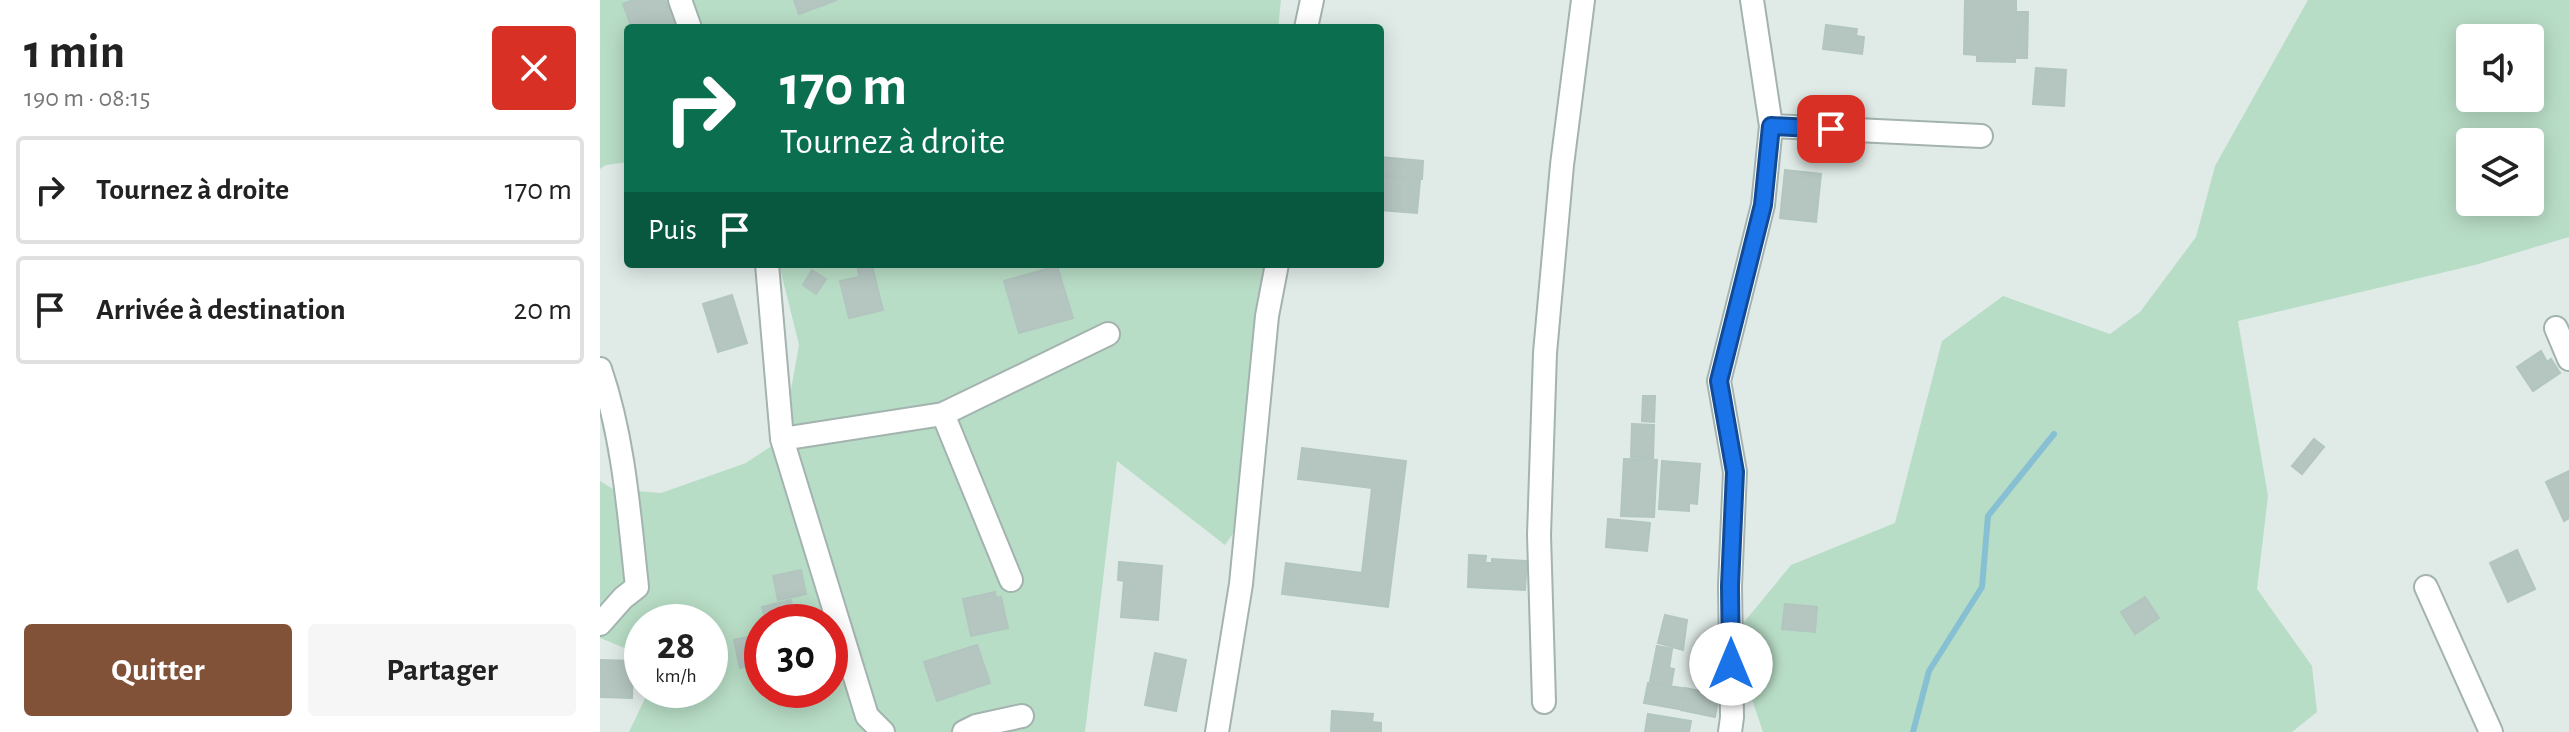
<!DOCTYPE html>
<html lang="fr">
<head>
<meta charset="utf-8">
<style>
	:root { --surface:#fff; --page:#f6f6f6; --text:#222; --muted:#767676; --line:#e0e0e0; --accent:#815138 }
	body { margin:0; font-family:"Alegreya Sans",sans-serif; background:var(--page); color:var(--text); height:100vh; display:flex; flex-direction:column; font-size:30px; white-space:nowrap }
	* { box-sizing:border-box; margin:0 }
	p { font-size:26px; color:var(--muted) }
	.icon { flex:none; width:44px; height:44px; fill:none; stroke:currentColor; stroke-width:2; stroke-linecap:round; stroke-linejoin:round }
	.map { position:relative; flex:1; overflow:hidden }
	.details { display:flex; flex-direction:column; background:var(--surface); width:600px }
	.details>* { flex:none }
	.banner { position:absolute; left:24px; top:24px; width:760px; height:244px; border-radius:8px; box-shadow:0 4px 20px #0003; background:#0b6e4f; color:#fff; overflow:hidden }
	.tools { position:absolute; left:1856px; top:24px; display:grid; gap:16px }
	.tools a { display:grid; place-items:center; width:88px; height:88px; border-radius:8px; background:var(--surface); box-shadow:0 4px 20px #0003; font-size:40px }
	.speed { position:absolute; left:24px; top:604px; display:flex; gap:16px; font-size:40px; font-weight:700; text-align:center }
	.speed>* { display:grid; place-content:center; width:104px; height:104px; border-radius:50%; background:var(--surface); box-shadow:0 4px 20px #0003; line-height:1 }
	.speed small { font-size:20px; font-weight:400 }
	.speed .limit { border:12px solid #d22; background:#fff; color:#111 }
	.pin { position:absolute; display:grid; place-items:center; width:68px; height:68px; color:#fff; margin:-34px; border-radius:16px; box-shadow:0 4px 12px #0006 }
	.me { position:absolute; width:88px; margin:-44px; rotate:0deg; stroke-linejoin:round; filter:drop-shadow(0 0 6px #0008) }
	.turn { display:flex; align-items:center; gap:28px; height:168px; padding:0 24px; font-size:36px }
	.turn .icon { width:104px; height:104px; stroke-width:2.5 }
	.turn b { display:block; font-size:56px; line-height:68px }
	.then { display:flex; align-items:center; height:76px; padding:0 24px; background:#0003; gap:16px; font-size:30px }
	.round { display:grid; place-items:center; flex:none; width:84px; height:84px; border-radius:8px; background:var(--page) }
	.summary { display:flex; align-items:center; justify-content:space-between; height:136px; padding:0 24px }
	h1 { font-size:48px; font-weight:600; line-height:60px }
	.cta { display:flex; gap:16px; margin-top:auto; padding:16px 24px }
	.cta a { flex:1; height:92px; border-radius:8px; background:var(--accent); color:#fff; font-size:32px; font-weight:600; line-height:92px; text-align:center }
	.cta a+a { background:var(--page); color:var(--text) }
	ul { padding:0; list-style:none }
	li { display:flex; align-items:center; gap:24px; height:108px; margin:0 16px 12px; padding:0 8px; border:4px solid var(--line); border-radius:8px }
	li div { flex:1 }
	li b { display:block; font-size:30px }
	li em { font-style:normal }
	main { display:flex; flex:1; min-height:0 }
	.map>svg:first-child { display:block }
</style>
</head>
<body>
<main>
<section class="details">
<div class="summary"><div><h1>1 min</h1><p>190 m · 08:15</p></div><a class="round" style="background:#d93025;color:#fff"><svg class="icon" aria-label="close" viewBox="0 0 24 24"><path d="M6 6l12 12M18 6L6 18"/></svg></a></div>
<ul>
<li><svg class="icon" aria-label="right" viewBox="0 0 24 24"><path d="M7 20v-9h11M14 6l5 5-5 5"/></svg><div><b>Tournez à droite</b></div><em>170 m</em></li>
<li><svg class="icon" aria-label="arrive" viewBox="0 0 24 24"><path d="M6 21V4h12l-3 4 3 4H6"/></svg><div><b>Arrivée à destination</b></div><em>20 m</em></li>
</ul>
<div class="cta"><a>Quitter</a><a>Partager</a></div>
</section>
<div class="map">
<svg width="1969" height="732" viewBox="0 0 1969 732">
	<rect width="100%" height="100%" fill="#e0ebe7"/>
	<path fill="#b8ddc6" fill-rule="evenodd" d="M0,0h681l-3,28h-650v134l-22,3 -6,4z
		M1708,0h261v237l-90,27 -241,57 30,175 -11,93 55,77 5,46 -25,20h-529l-32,-94 60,-73 104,-42 47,-182 61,-45 107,38 30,-22 56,-75 19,-71zM1870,38h60v60h-60zM1870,142h60v60h-60z
		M179,264h490l-8,229 -36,52 -108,-84 -32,271h-456l20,-42h61v-68h-68v33l-42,-17v-157l13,8 48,4 85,-30 36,-24 17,-94zM162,622h68v68h-68z"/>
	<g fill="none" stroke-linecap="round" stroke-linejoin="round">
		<path stroke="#86c0d2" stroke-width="6" d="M1313,732l16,-61 53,-84 6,-71 66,-82"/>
	</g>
	<path fill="#b5c6c1" stroke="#b2c5bf" stroke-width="2" d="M33,0h32l11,28h-44l-9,-24z
		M194,0h43l-38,14z
		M1365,0l51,1v11h12l-1,46h-12v4l-38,-1v-6l-13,-1z
		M1226,25l31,4 -1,7 8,1 -2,17 -39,-5z
		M1436,68l30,2 -2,36 -31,-2z
		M780,157l43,4 -1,18 -42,-4z
		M1185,170l36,4 -5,48 -36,-4z
		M780,176l40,4 -3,33 -37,-3z
		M272,266l11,44 -34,8 -9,-37 19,-4 -1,-8z
		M457,266l16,52 -54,15 -15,-52z
		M212,270l14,9 -10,15 -13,-9z
		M132,295l15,48 -29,9 -15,-48z
		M1941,351l6,11 4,-3 9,14 -27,18 -16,-24z
		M1043,396h12l-1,26 -12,-1z
		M1032,424l22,1 -1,33 -22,-1z
		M1714,439l10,8 -22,27 -10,-8z
		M702,448l104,13 -18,146 -106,-13 4,-31 76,10 10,-85 -74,-9z
		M1024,459l33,1 -3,57 -33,-1z
		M1062,461l38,3 -3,40 -8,-1v8l-30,-2z
		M1969,471v47l-5,3 -18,-39z
		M1008,519l42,4 -3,28 -41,-4z
		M1917,550l18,39 -27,13 -18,-39z
		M869,555l17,1 -1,7h7v-4l35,2 -2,29 -57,-3z
		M519,562l43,4 -4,54 -37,-3 3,-36 -6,-1z
		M201,570l5,24 -28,6 -5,-24z
		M395,592l1,6 5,-1 7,31 -37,8 -8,-37z
		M1545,597l14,21 -24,16 -14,-22z
		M191,600l4,22h-29l-4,-15z
		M1185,604l32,3 -2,25 -33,-3z
		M1065,615l22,5 -4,30 -25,-7z
		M157,635l5,28 -22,5 -6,-28z
		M377,645l13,38 -53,18 -13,-39z
		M1057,646l15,3 -3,19 5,1 -3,17 -21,-5z
		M555,653l31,7 -10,51 -31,-6z
		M0,660l33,1 -1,37 -32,-1z
		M1048,683l35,5 -4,21 -35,-6z
		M1085,688l34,7 -4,22 -34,-7z
		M732,711l41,3 -1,8 9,1v9h-50z
		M1048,714l43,7 -2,11h-44z"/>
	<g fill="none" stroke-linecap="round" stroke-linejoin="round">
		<g stroke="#a3b3af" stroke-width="26">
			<path id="street" d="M80,0l10,28
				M706,28l6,-28
				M1171,126l210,10
				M167,264l15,175 85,277 16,16
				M1956,328l13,31
				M0,369c24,70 29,145 37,218l-14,11 -23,26
				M343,414l165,-80
				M182,439l161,-25 68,166
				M1826,587l65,145
				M944,702l-5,-167 6,-182 17,-188 21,-165
				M364,732l12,-6 46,-10
				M617,732l24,-148 26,-268 10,-52
				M1130,732l2,-15 -2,-131 5,-114 -16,-91 44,-176 8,-79 -19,-126"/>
		</g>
		<use href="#street" stroke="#fff" stroke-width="22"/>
	</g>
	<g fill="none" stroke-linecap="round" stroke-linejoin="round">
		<g stroke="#114b97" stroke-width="20">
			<path id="route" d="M1131,664l-1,-78 5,-114 -16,-91 44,-176 8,-79 60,3"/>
		</g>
		<use href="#route" stroke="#1a73e8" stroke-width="14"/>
	</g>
</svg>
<div class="tools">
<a><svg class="icon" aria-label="sound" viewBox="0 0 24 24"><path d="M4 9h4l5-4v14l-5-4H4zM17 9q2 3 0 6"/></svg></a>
<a><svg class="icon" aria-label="layers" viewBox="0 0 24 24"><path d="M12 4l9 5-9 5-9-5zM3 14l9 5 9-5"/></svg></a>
</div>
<div class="speed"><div>28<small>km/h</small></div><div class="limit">30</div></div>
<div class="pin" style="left:1231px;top:129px;background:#d93025"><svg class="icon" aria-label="arrive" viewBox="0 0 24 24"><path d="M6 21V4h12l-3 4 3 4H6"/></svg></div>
<svg class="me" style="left:1131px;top:664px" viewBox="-20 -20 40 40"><circle r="19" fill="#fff"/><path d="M0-13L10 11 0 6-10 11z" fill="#1a73e8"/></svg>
<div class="banner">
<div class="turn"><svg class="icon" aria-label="right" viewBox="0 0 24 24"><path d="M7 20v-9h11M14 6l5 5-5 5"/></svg><div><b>170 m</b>Tournez à droite</div></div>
<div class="then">Puis<svg class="icon" aria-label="arrive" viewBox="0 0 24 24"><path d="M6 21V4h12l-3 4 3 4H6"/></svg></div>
</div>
</div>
</main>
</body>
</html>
